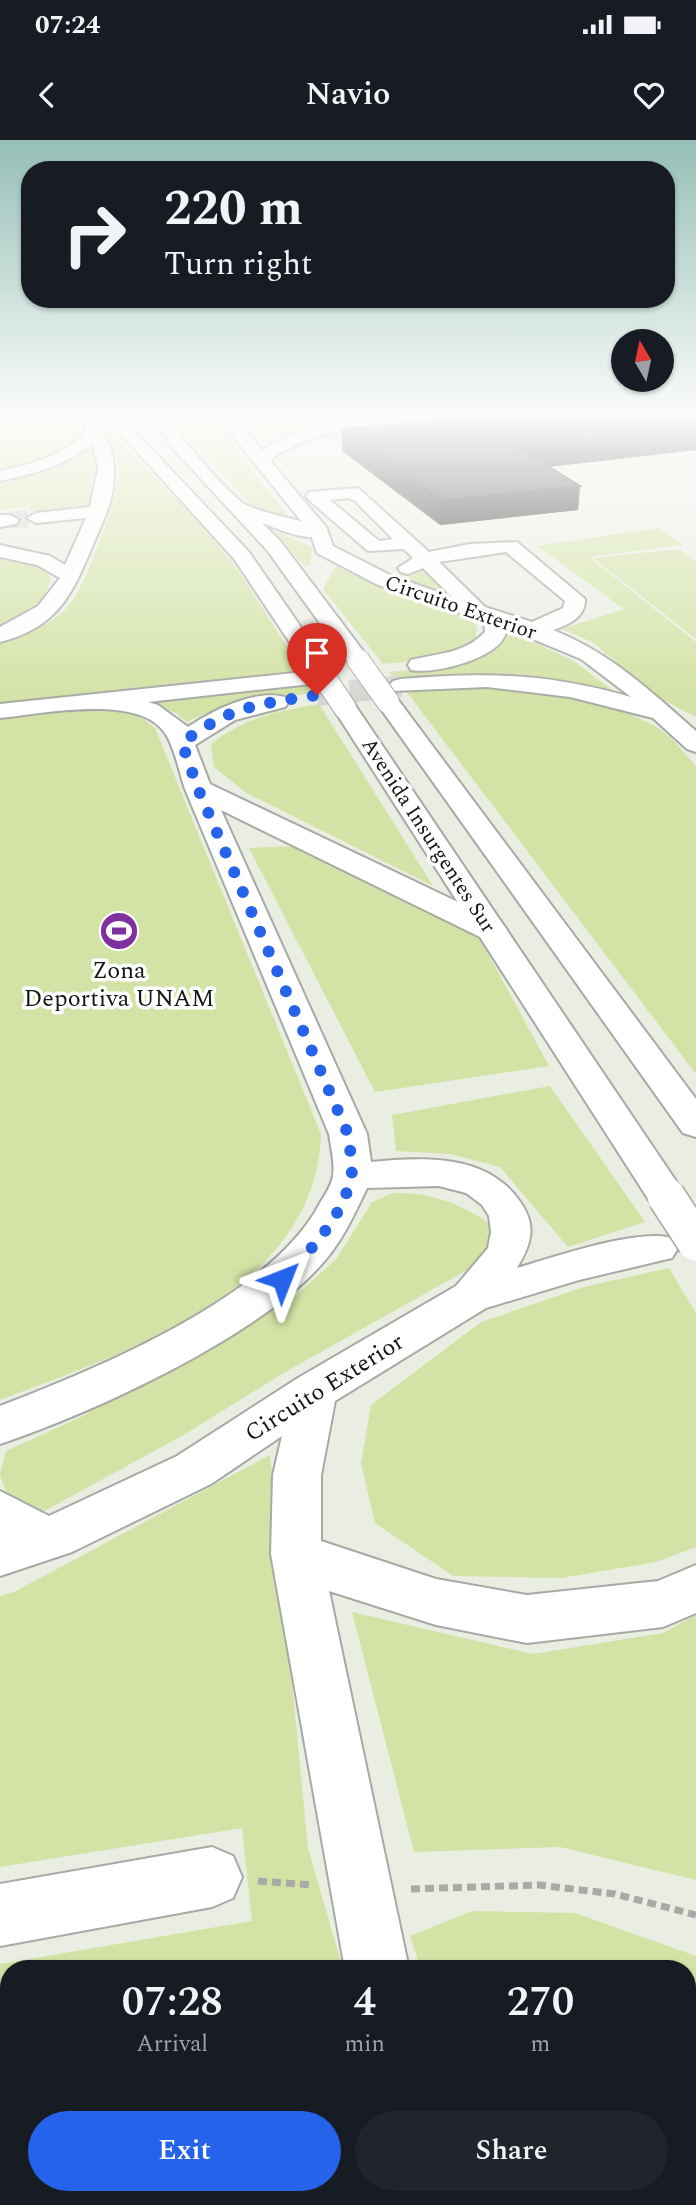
<!DOCTYPE html>
<html lang="en">
<head>
<meta charset="utf-8">
<style>
	:root { --surface:#171b24; --page:#20242c; --text:#f1f3f6; --muted:#9ea1a6; --accent:#2563eb }
	body { margin:0; font-family:Spectral,serif; background:var(--page); color:var(--text); height:100vh; display:flex; flex-direction:column; font-size:26px; white-space:nowrap }
	* { box-sizing:border-box; margin:0 }
	p { font-size:23px; color:var(--muted) }
	.icon { flex:none; width:38px; height:38px; fill:none; stroke:currentColor; stroke-width:2; stroke-linecap:round; stroke-linejoin:round }
	.map { position:relative; flex:1; overflow:hidden }
	.drawer { position:absolute; left:0px; top:1820px; width:696px; height:245px; display:flex; flex-direction:column; background:var(--surface); border-radius:28px 28px 0 0; box-shadow:0 2px 5px #0004 }
	.drawer>* { flex:none }
	.top-card { position:absolute; left:21px; top:21px; width:654px; height:147px; border-radius:28px; box-shadow:0 2px 5px #0004; background:#171b24; color:var(--text); overflow:hidden }
	.needle { width:46px; rotate:351deg }
	.buttons { position:absolute; left:611px; top:189px; display:grid; gap:14px }
	.buttons a { display:grid; place-items:center; width:63px; height:63px; border-radius:50%; background:var(--surface); box-shadow:0 2px 5px #0004; font-size:35px }
	.pin { position:absolute; display:grid; place-items:center; width:60px; height:60px; color:#fff; margin:-72px -30px; border-radius:50% 50% 50% 0; rotate:-45deg; box-shadow:0 0 7px #0007 }
	.pin .icon { rotate:45deg }
	.me { position:absolute; width:77px; margin:-38px; rotate:45deg; stroke-linejoin:round; filter:drop-shadow(0 0 5px #0008) }
	.turn { display:flex; align-items:center; gap:24px; height:147px; padding:0 28px; font-size:32px }
	.turn .icon { width:91px; height:91px; stroke-width:2.5 }
	.turn b { display:block; font-size:49px; line-height:60px }
	.eta { display:flex; justify-content:space-evenly; align-items:center; height:119px; text-align:center }
	.eta b { font-size:42px; font-weight:600; line-height:49px }
	.cta { display:flex; gap:14px; margin-top:auto; padding:14px 28px }
	.cta a { flex:1; height:80px; border-radius:42px; background:var(--accent); color:#fff; font-size:28px; font-weight:600; line-height:80px; text-align:center }
	.cta a+a { background:var(--page); color:var(--text) }
	.status { display:flex; justify-content:space-between; align-items:center; height:49px; padding:0 35px; background:var(--surface); direction:ltr }
	.status svg { height:19px; fill:currentColor }
	header { display:flex; justify-content:space-between; align-items:center; height:91px; padding:0 28px; background:var(--surface); font-size:32px; font-weight:600 }
	.map>svg:first-child { display:block }
</style>
</head>
<body>
<div class="status"><b>07:24</b><svg viewBox="0 0 49 12"><path d="M0 12V9h3v3zM5 12V6h3v6zM10 12V3h3v9zM15 12V0h3v12zM26 1h20v11H26zM47 4h2v5h-2z"/></svg></div>
<header><svg class="icon" aria-label="back" viewBox="0 0 24 24"><path d="M15 5l-7 7 7 7"/></svg>Navio<svg class="icon" aria-label="heart" viewBox="0 0 24 24"><path d="M12 20l-8-8c-3-5 5-10 8-4 3-6 11-1 8 4z"/></svg></header>
<div class="map">
<svg width="696" height="2065" viewBox="0 0 696 2065">
	<rect width="100%" height="100%" fill="#f7f8f3"/>
	<path fill="#eaeee2" fill-rule="evenodd" d="M0,275h696v1790h-696zM9,1829h679v227h-679z"/>
	<path fill="#d3e2a5" d="M13,275h61l6,24 -18,13 -62,20v-48z
		M169,275l40,1 86,109 -38,-14z
		M236,275h46l25,10 -55,17 -5,-8 10,-4 -8,-11z
		M100,281l96,98 42,51 66,103 -304,31v-61c23,-8 49,-17 67,-35 18,-19 51,-110 51,-136 1,-17 -11,-37 -18,-51z
		M89,307c13,21 8,42 -4,62l-54,4 -3,-6 -28,3v-33l63,-16z
		M658,388l25,17 -94,12 107,85v75l-38,-20 -66,-55 -30,-13 62,-20 -87,-63z
		M274,390l39,18 -3,16 -5,3z
		M679,409l17,12v78l-103,-81z
		M0,414l34,9 17,14c-4,26 -30,40 -51,50z
		M428,424l37,37 -80,-27 32,-2z
		M336,426l38,19 94,32 9,10 -1,9c-19,25 -65,25 -93,28l-60,-75z
		M509,490l66,32 44,33c-78,-22 -142,-20 -222,-12l-8,-11c33,-4 107,-2 115,-41z
		M306,544l7,9c-44,6 -86,8 -126,29l-11,-9 -27,-11z
		M465,548c65,2 135,6 193,40 14,8 26,26 38,38v308l-290,-383z
		M319,564l114,182 -188,-94 -31,-25 -3,-23c38,-28 64,-32 108,-40z
		M101,569l36,5 18,14 166,406c-4,158 -198,219 -321,266v-681z
		M298,706l181,91 70,129 -174,26 -126,-244z
		M550,946l95,136 -77,25 -68,-80 -50,-13 -54,-3 -4,-36z
		M393,1053c35,-1 64,9 93,28 8,20 2,28 -10,44l-196,110 -93,58 -148,81 -31,-17 -8,-22 6,-24 73,-33 212,-118 46,-42 35,-56z
		M669,1128l27,45v234l-40,15 -95,16 -108,-2 -78,-53 -14,-59 10,-59 110,-83 103,-35z
		M270,1315l38,393 35,121h-334v86l-9,-8v-83l252,-43 -10,-93 -242,39v-271l14,-4z
		M352,1472l181,42 130,-21 33,-18v265l-136,-33 -146,5z
		M472,1771l103,2 121,43v249h-195l-3,-9h190v-227h-267l-11,-33z
		M128,2056h279l3,9h-276z"/>
	<g fill="none" stroke-linecap="round" stroke-linejoin="round">
		<path stroke="#d5d6d1" stroke-width="18" stroke-dasharray="18 9" stroke-linecap="butt" d="M10,380l26,-2"/>
		<path stroke="#d5d6d1" stroke-width="22" stroke-dasharray="22 11" stroke-linecap="butt" d="M317,555l84,-9"/>
		<g stroke="#a8a9a5" stroke-width="4">
			<path id="minor" d="M79,275h14c11,17 21,34 21,55 1,27 -9,47 -19,70 -22,52 -35,87 -95,102v-15l38,-21 22,-28 -23,-13 -37,-8v-12l50,11 15,9 21,-47 -50,5 -9,-5 9,-5 54,-6 8,-38 -5,-26c-27,23 -60,31 -93,38v-10c32,-7 64,-15 87,-41z
				M216,275h16l30,35c61,-37 132,-35 201,-35l-7,5c-64,4 -128,3 -184,38v5l54,64 7,19 57,29 62,22 -29,-29 -15,6 -7,-2 -3,-4 15,-10 -9,-9 -36,2 -59,-51 -3,-4 3,-4 49,-4 71,64 41,-8 47,-2 68,57c1,18 -17,26 -32,31 58,23 97,61 143,101v21l-9,-3 -34,-31 -83,-21 -83,-10 -94,4 -4,-5 4,-5 8,-2c88,-7 144,-6 230,18l-50,-38 -75,-31c2,29 -73,47 -95,42l-3,-5 3,-5c28,-7 53,-6 74,-28l-1,-11 -108,-37 -59,-31 -7,-21zM349,358l6,3 38,38 -14,2 -49,-41zM506,412l59,49 -2,7 -31,14 -47,-15 -46,-45z
				M0,375h10l9,5 -3,4 -16,3z
				M303,532l8,2 4,5 -4,5 -163,18 10,3 30,22c25,-17 67,-38 97,-30l4,5 -4,5 -50,13 -40,25 15,39 292,139 5,7 -5,7 -11,2 -11,-2 -259,-127 146,324 4,28c53,-5 117,-9 150,41 16,24 10,41 -4,65 37,-11 121,-40 155,-30l6,10 -6,10 -93,22 -93,28 -151,93 -14,74v66l115,38 91,16 131,-14 38,-16v48l-33,14 -136,16 -91,-18 -107,-34 80,378h-64l-74,-415 2,-79 9,-39 -71,48 -139,68 -72,24v-85l49,25 128,-60 121,-78 158,-92 32,-38 3,-16 -2,-16 -7,-11 -16,-12 -27,-7 -72,2c-13,27 -26,56 -47,78 -66,73 -226,146 -320,178v-38c97,-37 269,-108 319,-201 5,-9 12,-18 14,-29 2,-13 -2,-28 -4,-42l-144,-345c-6,-17 -10,-41 -20,-56 -26,-40 -125,-19 -165,-15v-14z
				M212,1707l21,9 9,21 -9,21 -21,9 -212,39v-62z
				M0,1993l9,4v59h53l3,9h-65z
				M407,2056h70l3,9h-70z"/>
		</g>
		<g stroke="#a8a9a5" stroke-width="4">
			<path id="major" d="M104,275h15l130,137 78,113 -3,5h-16l-73,-110z
				M149,275h15c13,17 67,84 84,91 25,10 51,14 78,21l2,4c-13,15 -50,-2 -66,-8l19,19 85,113 3,5 -3,5h-16l-83,-115 -90,-97z
				M388,555l8,2 300,402v38l-13,-4 -307,-431 4,-5z
				M345,561l9,2 3,5 323,479 6,9 -6,9 -14,4 -14,-4 -319,-497 3,-5z"/>
		</g>
		<path stroke="#a9aaa6" stroke-width="7" stroke-dasharray="9 5" stroke-linecap="butt" d="M258,1741l54,4
			M411,1749l128,-4 76,9 81,21"/>
		<use href="#minor" fill="#fff" fill-rule="evenodd"/>
		<use href="#major" fill="#fff" fill-rule="evenodd"/>
		<g stroke="#a8a9a5" stroke-width="24" stroke-linecap="butt">
			<path id="major-bridge-far1" d="M358,520l30,42
				M316,525l29,43"/>
		</g>
		<g stroke="#a8a9a5" stroke-width="40" stroke-linecap="butt">
			<path id="major-bridge" d="M666,1056l30,46"/>
		</g>
		<use href="#major-bridge-far1" stroke="#fff" stroke-width="22"/>
		<use href="#major-bridge" stroke="#fff" stroke-width="37"/>
	</g>
	<path fill="#40413f" d="M448,275h248v35l-147,17 31,19 -2,24 -138,15 -98,-74v-22l106,-10z"/>
	<path fill="#343533" d="M696,288v22l-179,20 2,-22z
		M580,346l-2,24 -138,15 1,-24z"/>
	<path fill="#4b4c49" stroke="#343533" stroke-width="2" d="M455,275h241v13l-177,20 61,38 -139,15 -99,-72 118,-11z"/>
	<linearGradient id="sky" x2="0" y2="1"><stop stop-color="#95bfb6"/><stop offset="0.49" stop-color="#fbfcfa"/><stop offset="1" stop-color="#fbfcfa" stop-opacity="0"/></linearGradient>
	<rect width="696" height="564" fill="url(#sky)"/>
	<g fill="none" stroke-linecap="round" stroke-linejoin="round">
		<path stroke="#2563eb" stroke-width="12" stroke-dasharray="0 21.6" d="M282,1139c28,-28 60,-61 69,-101 3,-12 -2,-31 -3,-44l-150,-345 -16,-46c50,-38 75,-38 135,-48"/>
	</g>
	<defs>
		<g id="stadium-disc" transform="scale(2.0125)"><circle r="9.5" fill="#802f9e" stroke="#fff"/><path d="M0-5a6.5 5 0 1 0 0 10a6.5 5 0 1 0 0-10ZM-3.5-1.8h7v3.6h-7Z" fill="#fff"/></g>
	</defs>
	<g fill-rule="evenodd">
		<use href="#stadium-disc" x="119" y="791"/>
	</g>
	<g text-anchor="middle" stroke-width="7" stroke-linejoin="round" paint-order="stroke">
		<g font-size="21" fill="#141513" stroke="#fff">
			<text transform="translate(461 467) rotate(19)" y="7">Circuito Exterior</text>
			<text transform="translate(429 695) rotate(57)" y="7">Avenida Insurgentes Sur</text>
		</g>
		<g font-size="24" fill="#141513" stroke="#fff">
			<text x="119" y="838">Zona<tspan x="119" dy="28">Deportiva UNAM</tspan></text>
		</g>
		<g font-size="24" fill="#141513" stroke="#fff">
			<text transform="translate(324 1247) rotate(-32)" y="8">Circuito Exterior</text>
		</g>
	</g>
</svg>
<div class="buttons">
<a><svg class="needle" viewBox="-14 -14 28 28"><path d="M0-13l5 13h-10z" fill="#e53935"/><path d="M0 13l5-13h-10z" fill="#9ea1a6"/></svg></a>
</div>
<div class="pin" style="left:317px;top:555px;background:#d93025"><svg class="icon" aria-label="arrive" viewBox="0 0 24 24"><path d="M6 21V4h12l-3 4 3 4H6"/></svg></div>
<svg class="me" style="left:282px;top:1139px" viewBox="-20 -20 40 40"><path d="M0-17L14 15 0 8-14 15z" fill="#2563eb" stroke="#fff" stroke-width="4"/></svg>
<div class="top-card">
<div class="turn"><svg class="icon" aria-label="right" viewBox="0 0 24 24"><path d="M7 20v-9h11M14 6l5 5-5 5"/></svg><div><b>220 m</b>Turn right</div></div>
</div>
<section class="drawer">
<div class="eta">
<div><b>07:28</b><p>Arrival</p></div>
<div><b>4</b><p>min</p></div>
<div><b>270</b><p>m</p></div>
</div>
<div class="cta"><a>Exit</a><a>Share</a></div>
</section>
</div>
</body>
</html>
